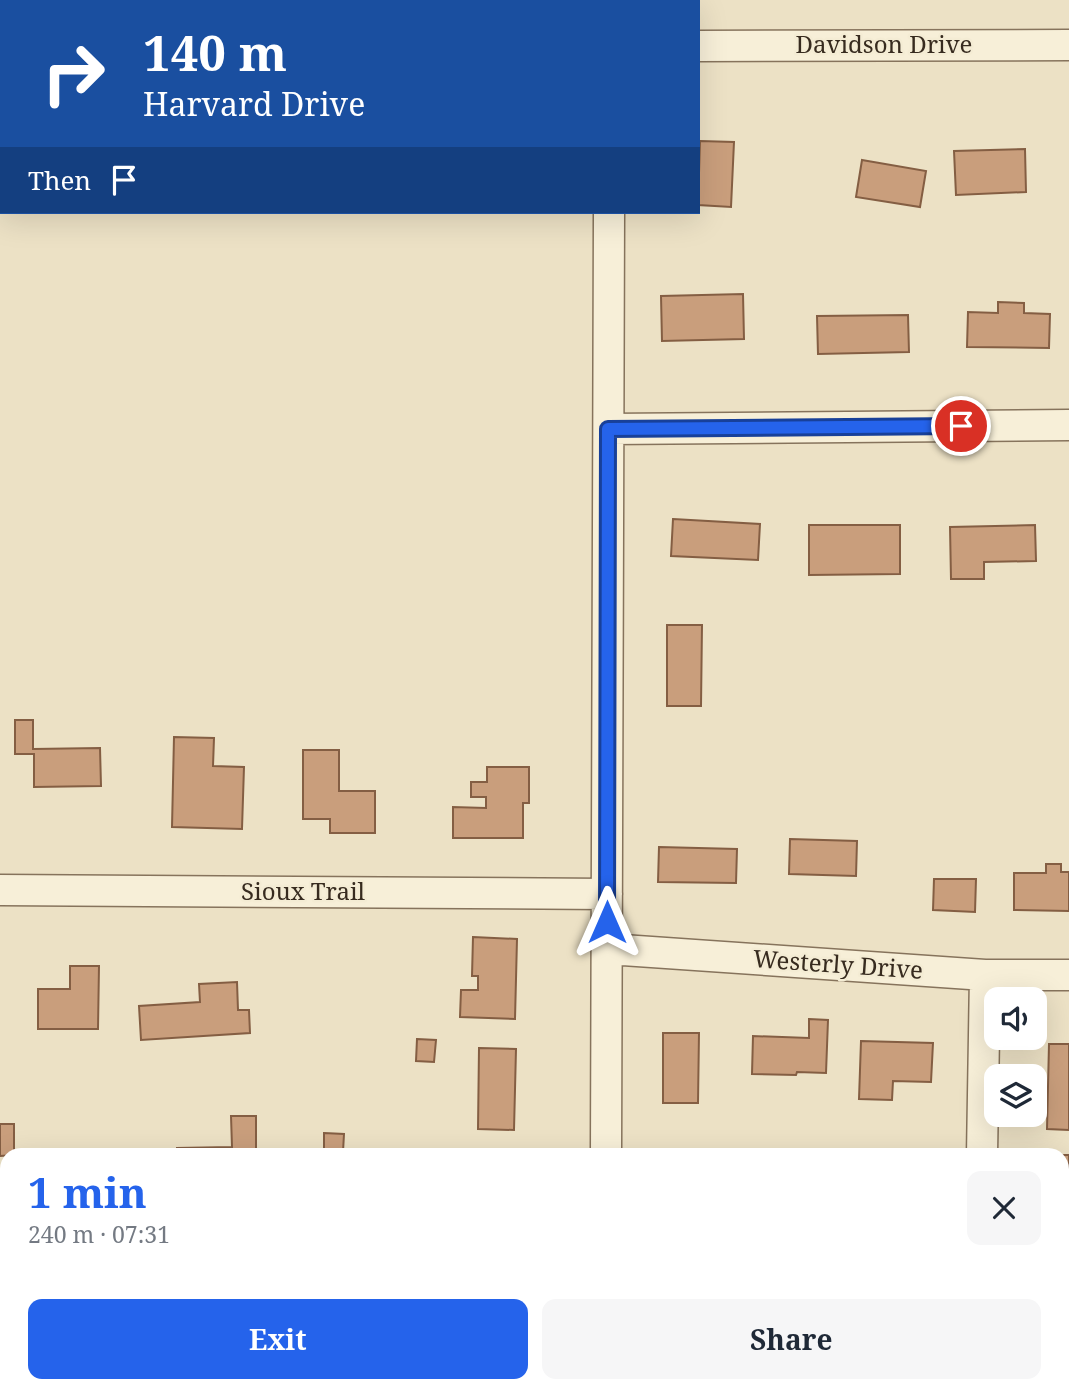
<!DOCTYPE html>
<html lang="en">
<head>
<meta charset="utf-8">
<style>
	:root { --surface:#fff; --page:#f6f6f7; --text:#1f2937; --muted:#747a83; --accent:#2563eb }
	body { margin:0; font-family:"Noto Serif",serif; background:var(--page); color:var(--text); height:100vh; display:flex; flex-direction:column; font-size:26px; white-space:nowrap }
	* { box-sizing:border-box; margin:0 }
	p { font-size:23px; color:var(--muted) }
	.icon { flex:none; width:38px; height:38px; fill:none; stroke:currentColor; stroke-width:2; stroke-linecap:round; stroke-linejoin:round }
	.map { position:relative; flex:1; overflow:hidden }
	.details { position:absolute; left:0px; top:1148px; width:1069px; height:245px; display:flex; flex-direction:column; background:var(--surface); border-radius:21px 21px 0 0; box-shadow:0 7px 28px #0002 }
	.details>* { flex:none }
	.banner { position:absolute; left:0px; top:0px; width:700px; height:214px; box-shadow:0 7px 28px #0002; background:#1a4fa0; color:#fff; overflow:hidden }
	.buttons { position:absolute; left:984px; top:987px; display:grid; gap:14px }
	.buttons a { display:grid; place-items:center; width:63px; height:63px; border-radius:14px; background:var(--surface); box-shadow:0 7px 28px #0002; font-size:35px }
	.pin { position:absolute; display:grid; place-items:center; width:60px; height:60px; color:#fff; margin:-30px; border:4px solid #fff; border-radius:50%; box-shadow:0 2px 7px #0007 }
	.me { position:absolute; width:77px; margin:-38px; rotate:0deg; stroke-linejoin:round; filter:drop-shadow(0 0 5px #0008) }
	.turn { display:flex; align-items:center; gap:24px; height:147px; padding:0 28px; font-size:32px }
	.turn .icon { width:91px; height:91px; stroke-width:2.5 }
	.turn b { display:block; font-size:49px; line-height:60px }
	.then { display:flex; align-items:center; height:66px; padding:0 28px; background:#0003; gap:14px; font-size:26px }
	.round { display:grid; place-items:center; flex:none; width:74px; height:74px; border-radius:14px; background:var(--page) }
	.headline { display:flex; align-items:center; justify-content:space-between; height:119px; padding:0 28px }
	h1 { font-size:42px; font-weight:700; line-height:52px; color:var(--accent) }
	.action { display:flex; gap:14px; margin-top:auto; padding:14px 28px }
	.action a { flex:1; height:80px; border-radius:14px; background:var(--accent); color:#fff; font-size:28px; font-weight:700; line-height:80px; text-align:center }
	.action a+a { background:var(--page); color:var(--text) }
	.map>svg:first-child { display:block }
</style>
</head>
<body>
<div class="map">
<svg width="1069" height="1393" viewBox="0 0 1069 1393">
	<rect width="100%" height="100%" fill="#ece1c5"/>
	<path fill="#c99e7c" stroke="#845e43" stroke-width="2" d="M0,0h19v2h-17v69h-2z
		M700,141l34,1 -3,65 -33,-2z
		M1025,149l1,43 -70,3 -2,-44z
		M862,160l64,11 -6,36 -64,-10z
		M743,294l1,45 -82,2 -1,-45z
		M998,302l26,1v10l26,1 -1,34 -82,-1 1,-35 30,1z
		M908,315l1,37 -91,2 -1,-38z
		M673,519l87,5 -2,36 -87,-4z
		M809,525h91v49l-91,1z
		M1035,525l1,36 -52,1v17h-33l-1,-52z
		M667,625h35l-1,81h-34z
		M15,720h18v29l67,-1 1,38 -67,1v-33h-19z
		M174,737l40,1 -1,28 31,1 -2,62 -70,-2z
		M303,750h36v41h36v42h-45v-14h-27z
		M487,767h42v36h-6v35h-70v-31l33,1v-11h-15v-15h16z
		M790,839l67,2 -1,35 -67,-2z
		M659,847l78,2 -1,34 -78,-1z
		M1046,864h15v8h8v39l-55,-1v-37h32z
		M934,879h42l-1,33 -42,-2z
		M473,937l44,2 -2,80 -55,-2 1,-27h17v-14h-6z
		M70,966h29l-1,63h-60v-40h32z
		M237,982l1,28h11l1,23 -109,7 -2,-34 61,-4 -1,-18z
		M809,1019l19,1 -2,53 -29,-1 -1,3 -44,-1 1,-38 56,2z
		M663,1033h36l-1,70h-35z
		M417,1039l19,1 -2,22 -18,-1z
		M861,1041l72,2 -2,39 -38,-1 -1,19 -33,-1z
		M1049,1044h20v86l-22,-1z
		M479,1048l37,1 -2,81 -36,-1z
		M231,1116h25v39h-79v-7l55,-1z
		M0,1124h14v31l-14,1z
		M324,1133l20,1 -1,18 43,1v2h-86v-2h24z
		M1062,1155h7v70h-7z
		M1062,1253h6l-1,59h-5z
		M92,1386h56v4l-56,2z
		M166,1386h92v7h-93z
		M303,1386h84v7h-85z
		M480,1386h43v7h-43z"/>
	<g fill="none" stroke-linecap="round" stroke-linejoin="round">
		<g stroke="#86735c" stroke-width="33">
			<path id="street" d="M698,46l371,-1
				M609,429l460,-4
				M0,890l607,4
				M608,949l377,26h84
				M606,1155l3,-943
				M982,1155l3,-180
				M0,1267h7
				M984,1386l12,7
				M603,1393v-7"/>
		</g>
		<use href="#street" stroke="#f7efd8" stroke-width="30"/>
	</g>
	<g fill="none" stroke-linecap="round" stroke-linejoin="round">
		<g stroke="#184099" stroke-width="18">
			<path id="route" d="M607,922l1,-493 353,-3"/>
		</g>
		<use href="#route" stroke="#2563eb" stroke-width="12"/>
	</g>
	<g text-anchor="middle" stroke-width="5" stroke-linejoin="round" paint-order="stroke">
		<g font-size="24" fill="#372b1f" stroke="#f4ecd4">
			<text x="884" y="53">Davidson Drive</text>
			<text x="303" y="900">Sioux Trail</text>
			<text transform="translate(838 965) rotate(4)" y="8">Westerly Drive</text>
		</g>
	</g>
</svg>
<div class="buttons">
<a><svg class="icon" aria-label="sound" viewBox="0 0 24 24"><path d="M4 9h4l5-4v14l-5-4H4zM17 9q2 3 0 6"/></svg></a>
<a><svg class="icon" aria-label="layers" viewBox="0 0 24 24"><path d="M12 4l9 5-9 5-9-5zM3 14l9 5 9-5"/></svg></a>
</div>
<div class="pin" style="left:961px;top:426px;background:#d93025"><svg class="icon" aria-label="arrive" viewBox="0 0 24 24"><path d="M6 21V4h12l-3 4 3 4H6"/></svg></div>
<svg class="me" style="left:607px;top:922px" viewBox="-20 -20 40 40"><path d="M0-17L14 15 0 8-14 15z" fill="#2563eb" stroke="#fff" stroke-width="4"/></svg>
<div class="banner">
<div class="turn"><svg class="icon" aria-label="right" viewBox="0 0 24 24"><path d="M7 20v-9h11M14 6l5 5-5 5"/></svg><div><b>140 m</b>Harvard Drive</div></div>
<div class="then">Then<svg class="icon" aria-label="arrive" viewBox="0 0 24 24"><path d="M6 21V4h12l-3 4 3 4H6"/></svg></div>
</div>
<section class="details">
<div class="headline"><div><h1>1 min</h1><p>240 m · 07:31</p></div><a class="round"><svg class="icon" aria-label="close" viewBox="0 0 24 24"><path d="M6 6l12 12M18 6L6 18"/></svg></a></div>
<div class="action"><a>Exit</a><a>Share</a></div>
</section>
</div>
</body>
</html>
